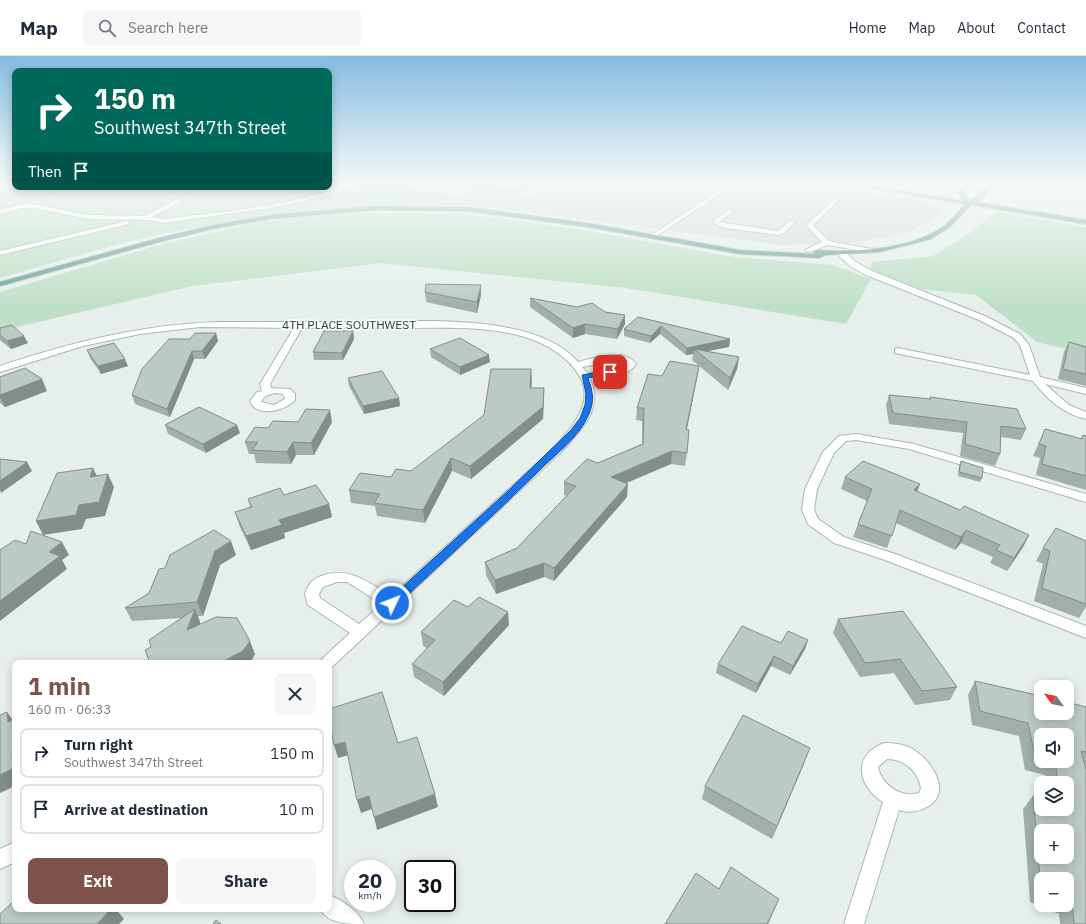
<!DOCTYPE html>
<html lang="en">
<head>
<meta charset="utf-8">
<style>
	:root { --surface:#fff; --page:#f6f6f7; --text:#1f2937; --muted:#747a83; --line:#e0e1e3; --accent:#7f5249 }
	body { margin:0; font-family:"IBM Plex Sans",sans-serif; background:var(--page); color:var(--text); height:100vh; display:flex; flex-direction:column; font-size:15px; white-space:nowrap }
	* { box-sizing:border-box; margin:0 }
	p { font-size:13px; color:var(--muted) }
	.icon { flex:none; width:22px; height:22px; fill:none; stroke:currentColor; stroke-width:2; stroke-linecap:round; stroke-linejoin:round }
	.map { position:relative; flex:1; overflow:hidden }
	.side { position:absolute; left:12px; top:604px; width:320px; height:252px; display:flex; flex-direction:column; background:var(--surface); border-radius:8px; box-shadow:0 2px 10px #0003 }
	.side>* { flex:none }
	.hud { position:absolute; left:12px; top:12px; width:320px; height:122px; border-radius:8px; box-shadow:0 2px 10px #0003; background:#00695c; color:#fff; overflow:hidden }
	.needle { width:26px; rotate:303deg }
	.tools { position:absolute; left:1034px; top:624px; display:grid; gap:8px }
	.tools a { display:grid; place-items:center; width:40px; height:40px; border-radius:8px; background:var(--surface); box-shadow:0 2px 10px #0003; font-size:20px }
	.speed { position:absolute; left:344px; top:804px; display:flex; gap:8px; font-size:20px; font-weight:700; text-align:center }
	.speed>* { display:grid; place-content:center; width:52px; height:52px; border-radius:50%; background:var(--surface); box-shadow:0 2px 10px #0003; line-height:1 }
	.speed small { font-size:10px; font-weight:400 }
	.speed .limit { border:2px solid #111; border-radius:6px; background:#fff; color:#111 }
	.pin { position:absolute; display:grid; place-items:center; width:34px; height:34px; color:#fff; margin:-17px; border-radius:8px; box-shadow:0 2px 6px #0006 }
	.me { position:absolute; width:44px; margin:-22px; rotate:47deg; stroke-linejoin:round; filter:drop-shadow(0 0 3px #0008) }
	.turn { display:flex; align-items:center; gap:14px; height:84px; padding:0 16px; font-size:18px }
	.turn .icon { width:52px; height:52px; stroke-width:2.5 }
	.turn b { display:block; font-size:28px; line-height:34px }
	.then { display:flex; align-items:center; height:38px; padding:0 16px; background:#0003; gap:8px; font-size:15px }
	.round { display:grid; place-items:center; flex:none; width:42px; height:42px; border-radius:8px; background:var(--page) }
	.headline { display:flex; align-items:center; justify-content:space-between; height:68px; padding:0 16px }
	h1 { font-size:24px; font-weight:700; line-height:30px; color:var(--accent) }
	.action { display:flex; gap:8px; margin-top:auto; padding:8px 16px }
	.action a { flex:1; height:46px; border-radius:8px; background:var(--accent); color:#fff; font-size:16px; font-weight:700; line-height:46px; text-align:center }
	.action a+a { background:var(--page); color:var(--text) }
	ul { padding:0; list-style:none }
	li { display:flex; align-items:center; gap:12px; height:50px; margin:0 8px 6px; padding:0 8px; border:2px solid var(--line); border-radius:8px }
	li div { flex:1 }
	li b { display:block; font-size:15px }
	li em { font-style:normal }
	header { display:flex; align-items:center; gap:24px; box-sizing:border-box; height:56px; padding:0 20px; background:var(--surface); border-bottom:1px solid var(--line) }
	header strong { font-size:19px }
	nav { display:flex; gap:22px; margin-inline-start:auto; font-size:14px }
	.search { width:280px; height:36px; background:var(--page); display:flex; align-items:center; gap:10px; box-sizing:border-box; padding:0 14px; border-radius:8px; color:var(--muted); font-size:15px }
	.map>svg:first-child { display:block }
</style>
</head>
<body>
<header>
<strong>Map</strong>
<div class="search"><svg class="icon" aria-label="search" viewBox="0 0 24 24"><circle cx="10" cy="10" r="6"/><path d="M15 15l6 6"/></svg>Search here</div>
<nav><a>Home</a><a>Map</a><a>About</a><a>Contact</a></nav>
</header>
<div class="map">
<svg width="1086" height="868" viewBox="0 0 1086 868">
	<rect width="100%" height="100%" fill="#e6efeb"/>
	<path fill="#d4dfda" d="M399,128h420l106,18 18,7 -2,4 -26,16 -30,8 -35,6 -69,2 -302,-39 9,-4z"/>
	<path fill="#bfe0c8" d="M0,128h15v3h314v-3h70l90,18 -10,4c-107,-6 -213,5 -318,28 -54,12 -108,29 -161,44z
		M996,156l90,15v127l-49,-12 -61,-47 -55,-6 -51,-20 2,-7 61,-6 37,-23z
		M354,157l112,1 118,16 150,27 99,8 38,14 -25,45 -220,-36 -245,-25 -189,23 -192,45v-39l166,-49 105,-23z"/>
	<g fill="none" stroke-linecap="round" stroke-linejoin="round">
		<g stroke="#a8b8b2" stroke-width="2">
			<path id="minor" d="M349,128h9l-21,9 -60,14 -114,16 -16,-3 -59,-1 -55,-11h-10l-23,6v-4l23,-6h10l55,11 56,1 34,-17h4v2l-30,16 11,2c59,-7 130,-13 186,-35z
				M543,128h8l-26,14 -5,-1z
				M728,128h8l-81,53 -5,-1z
				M905,128h28l-8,5z
				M837,141l2,1v2l-26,25 16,16 43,8v4l-44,-8 -19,7 -4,-2 17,-8 -16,-17z
				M730,153l3,2 -1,1 -13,10 59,9 12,-10 5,1 -10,10 -6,3 -55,-7 -11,-5v-2z
				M127,165l2,1v2l-129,31v-4z
				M839,196h6l11,10 16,9 113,45 35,18 9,11 11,32 46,11v6l-41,-10 24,21 17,7v7c-22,-5 -40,-20 -53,-38l-138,-28v-4l3,-1 132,27 -10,-30 -6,-7 -35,-18 -113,-45 -16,-9 -11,-10z
				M220,266c43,0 87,0 131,0 61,0 184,-11 227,40 17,-4 45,-15 58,2 -7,13 -33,12 -46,15 13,31 -8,50 -28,72l-230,216 -3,2v-6h-10l3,-4 28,-26 -42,-28 -3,-11c3,-11 9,-16 19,-19 26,-8 45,8 67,21l164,-149c20,-24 44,-49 19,-79 -40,-47 -118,-40 -174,-40 -33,0 -65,-1 -98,0l-32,56 1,4 19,1 5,5v6c-9,11 -39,18 -45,1l7,-9 5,-1 -2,-7 34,-56 -94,-1 -60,7 -57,12 -83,26v-6c72,-24 144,-42 220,-44zM614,305h6l6,3 -6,4 -32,5 -6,-6zM275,337l8,1 2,5 -11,6 -13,-3 4,-6zM337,526h10l35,22 -23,20 -39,-26 -1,-4 4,-7z
				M856,378l58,10 172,50v8l-177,-53 -53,-9 -10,1 -12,12 -17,36 -3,21 4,9 26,18 51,17 191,72v12l-201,-78 -51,-17 -26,-19 -6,-14 3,-21 18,-37 16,-16z
				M884,687c10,0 21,1 30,7 20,12 40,47 9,59 -9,3 -16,4 -24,1l-35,114h-20l39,-122c-26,-16 -31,-47 1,-59zM887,703c17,0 31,12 34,29l-2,5c-18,6 -38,-9 -41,-26z
				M15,786v20l-15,7v-20z
				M329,839c13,5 30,16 35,29 -15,0 -36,0 -44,-15h9z"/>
		</g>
		<g stroke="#c2cac8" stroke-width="2">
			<path id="major" d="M846,128h17l100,17 -5,-8 7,-9h6l-7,9 6,8 10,-7 7,-10h6l-8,13 -9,5 110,18v4l-115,-19 -21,22 -19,12 -51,13 -54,3 -7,3 -79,-4 -153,-27 -121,-16 -93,-1 -103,9 -57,10 -50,12 -163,45v-4l159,-44 54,-13 57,-10 103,-9 93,1 121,16 153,27 76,4 -3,-2 4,-2c36,3 90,-1 121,-20 11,-6 19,-17 27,-26z"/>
		</g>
		<path stroke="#86b3a5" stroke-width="1.5" stroke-dasharray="1 1.5" stroke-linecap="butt" d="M0,138l19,-7
			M189,138l10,-7
			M406,139l22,-11
			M47,140l5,-9
			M0,141l28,-10"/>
		<use href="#minor" fill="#fff" fill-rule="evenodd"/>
		<use href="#major" fill="#6aa596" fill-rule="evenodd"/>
	</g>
	<path fill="#a1aea9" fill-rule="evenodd" d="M450,128h82l-21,10 -22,-5 -5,2z
		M481,229v10l-4,18 -51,-11 -1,-10z
		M530,242l75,14 20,3v9l-8,15 -32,-5 -12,4 -43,-31z
		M638,261l92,22 -1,8 -23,4 33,6 -2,12 -9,21 -36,-30 1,-6 -7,1 -26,-21 -10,9 -26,-7v-7z
		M0,272l28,15 -17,6 -11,-9z
		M353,275l1,8 -11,21h-29l-1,-8z
		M190,283l28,2 -13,18h-11l-24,58 -35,-13 -3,-9z
		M1069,286l17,5v39l-28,-7 6,-27z
		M430,293l60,13 -30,13 -29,-18z
		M87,294l41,16 -27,8 -11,-16z
		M699,310l-2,12 -10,51v24l-2,13 -14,-2 -45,19 1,14 -73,84 -10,-4 -48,17 -10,-19 -1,-13 32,-14 50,-52 -3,-1v-13l34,-19 44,-19v-23l-6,-1 1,-12 25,-32z
		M0,321l47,14 -42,16 -5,-4z
		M348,322l51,20 1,8 -36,8 -15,-28z
		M532,325l-1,7 13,12 -1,19 -72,60 -19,-8 -27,52 -48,-7 -2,-10 -24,-3 -2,-13 62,-19z
		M889,339l40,4 1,-2 96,32 -5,11 -20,-3 -1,17 -5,12 -35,-10 3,-23 -74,-9 -3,-19z
		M298,366h34l-18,33h-18l-5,9 -35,-1 -2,-9h-5l-4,-12 23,-14z
		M165,369l75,8 -34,20 -38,-19z
		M1045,373l36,10 2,-4 3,1v54l-50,-15 4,-17 -7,-2z
		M961,405l21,17 -2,4 -22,-6 1,-10z
		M845,421l72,14 43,19 69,25 -6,12 -16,24 -17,-8 3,-6 -32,-14 -6,7 -59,-27 -9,25 -34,-11 5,-13 9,-23 -26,-12z
		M284,439l45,9 3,13 -48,16 1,5 -34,12 -12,-25 -4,-13 15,-5 -2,-8z
		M1086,485v66l-7,11 -45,-17 9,-37 -7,-3 7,-13z
		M236,499l-16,10 -17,51h-5l2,6v2l55,30 -5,9h-100l1,-16 31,-29 -50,3 -7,-13 24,-15 16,-25z
		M468,551l41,18 -65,71 -30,-19 -2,-13 15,-16 -4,-2 -2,-14z
		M838,563l119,68 -7,13 -35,5 -21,-32 -34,4 -27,-44z
		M808,584l-3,9 -15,26 -19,-9 -15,27 -40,-20 2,-9 63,-21z
		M975,625l111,26v217h-26l-1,-10 -29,-12 -7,-93 10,-13 34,13v-26h-21l-1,-8 -20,-5 -6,-34 -47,-11 -4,-30zM1041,679l26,26h-26zM1041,823h26v26h-26z
		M805,705l-33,78 -70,-40 3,-13z"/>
	<path fill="#838d89" d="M484,128h5v5l-5,2z
		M511,128h21l-21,10z
		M481,229v10l-4,18v-11z
		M625,259v9l-8,15 1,-10z
		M585,268v10l-12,4v-10z
		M661,270l-1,8 -10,9 1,-7z
		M353,275l1,8 -11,21 -1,-7z
		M216,277l2,8 -13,18 -3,-8z
		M24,280l4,7 -17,6 -4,-8z
		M730,283l-1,8 -31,6 -4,-4 -1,5 -7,1 1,-7z
		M192,295l2,8 -24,58 -3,-8z
		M489,299l1,7 -30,13v-8z
		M739,301l-2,12 -9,21 2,-12z
		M125,303l3,7 -27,8 -3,-8z
		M699,310l-2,12 -13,64 2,-13z
		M531,313l1,12 -2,19v-12z
		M42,323l5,12 -42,16 -5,-10v-2z
		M544,332l-1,31 -72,60 -1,-13z
		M399,342l1,8 -36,8 -1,-8z
		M330,354l2,12 -18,33 -3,-12z
		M237,369l3,8 -34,20 -3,-9z
		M293,386l3,13 -5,9 -4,-12z
		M672,395l-1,13 -61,26 1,-13z
		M451,402l1,13 -27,52 -2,-13z
		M27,406l5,9 -31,22 -1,-3v-9z
		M93,412l6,12 -9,-3z
		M108,418l6,13 -9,29 -19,3 -4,10 -39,6 -7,-14z
		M628,428l-1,13 -73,84v-13z
		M920,428l-5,13 -1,-7z
		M329,448l3,13 -48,16 1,5 -34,12 -5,-14 33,-16z
		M966,474l-5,13 -6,7 6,-13z
		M1029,479l-6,12 -16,24 7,-13z
		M231,485l5,14 -16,10 -17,51 -6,-14 18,-51z
		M62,486l7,13 -7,5 5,9 -67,52v-20l49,-49z
		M544,507v14l-48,17 -1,-14z
		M195,553l5,13 -7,22 -6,-14z
		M508,556l1,13 -65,71 -1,-14z
		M808,584l-3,9 -15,26 3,-9z
		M250,585l5,13 -5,9h-30z
		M774,600l-3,10 -15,27 2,-9z
		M7,656l8,11 -7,-1z
		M345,686l4,13 -11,3 -4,-13z
		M810,692l-5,13 -33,78 5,-13z
		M15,694v36l-15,7v-18l12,-24z
		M435,738l3,13 -61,23 -3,-13z
		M369,740l3,13 -11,4 -4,-13z
		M779,843l-11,25h-1z
		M111,853h5l8,10 -5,5h-22z"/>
	<path fill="#bbcac4" stroke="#838d89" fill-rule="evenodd" d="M426,228l55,1 -4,17 -52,-10z
		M530,242l47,9 15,-4 13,9 20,3 -7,14 -33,-5 -12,4z
		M638,261l92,22 -43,9 -26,-22 -10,10 -27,-7z
		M12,269l12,11 -17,5 -7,-6v-7z
		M324,275h29l-11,22 -29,-1z
		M195,277h21l-14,18h-10l-25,58 -35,-14 10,-26 27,-30h21z
		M460,282l29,17 -29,12 -30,-18z
		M1069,286l17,5v27l-23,-5z
		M114,287l11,16 -27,7 -11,-16z
		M694,293l45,8 -9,21z
		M670,305l29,5 -13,63 3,1 -2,23 -15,-2 -61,26 17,7 -74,84 -10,-5 -49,17 -10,-18 32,-14 59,-62 -12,-4 23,-23 11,4 45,-19 1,-36h-7l11,-34 14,2z
		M25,312l17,11 -42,16v-18z
		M491,313h40l-1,19h14l-1,19 -73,59 -19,-8 -28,52 -49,-7 6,-9 -31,-4 11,-17 31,4 5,-8 15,2 73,-56z
		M382,315l17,27 -36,8 -15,-28z
		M889,339l42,4 -1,-2 87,12 9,20 -25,-3 -1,28 -35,-10 2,-22 -74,-9z
		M199,351l38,18 -34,19 -38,-19z
		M306,353l24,1 -19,33 -18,-1 -6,10 -35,-2 6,-8h-13l10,-15 13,1 5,-7 25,1z
		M1045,373l37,10 1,-4 3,1v40l-44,-12 4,-18 -7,-2z
		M0,403l27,3 -27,19z
		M863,405l57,23 -6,6 46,20 4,-4 65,29 -15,23 -18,-8 4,-5 -34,-15 -5,7 -61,-27 -8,26 -34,-12 14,-35 -27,-12z
		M961,405l22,7 -1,10 -23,-6z
		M93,412l-3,9 18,-3 -9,28 -20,3 -3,10 -40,6 21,-48z
		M316,429l13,19 -50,16 3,5 -36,11 -11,-24 17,-5 -4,-8 32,-11 4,7z
		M1056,472l30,13v63l-44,-16 8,-37 -7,-3z
		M214,474l17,11 -16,10 -18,51 -72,6 24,-15 10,-24 6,-1 5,-13z
		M31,475l31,11 -13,10 11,4 -60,45v-51l15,-10 11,4z
		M479,541l29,15 -65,70 -31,-18 23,-24 -14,-8 33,-32 14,7z
		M195,553l-8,21 29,-13 21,1 13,23 -7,10 -23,12h-70l-5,-13 6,-3 -2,-7z
		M903,555l54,76 -35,4 -22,-32 -35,4 -27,-44z
		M742,570l39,17 7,-12 20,9 -15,26 -19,-10 -16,28 -40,-20z
		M975,625l66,15v17h26v-11l19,5v45l-5,-1 5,19v154h-12l-2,-23 -5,-1v-21h-26v9l-8,-92 8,3v10h26v-26h-9l-3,-22h-1h13v-26h-26v23l-6,-2 -7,-33 -48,-12zM1041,775h26v26h-26z
		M382,636l16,51 19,-6 18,57 -61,23 -5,-21 -12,4 -12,-58 -11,3 -5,-24v-12z
		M7,656l1,10 7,-3v31l-3,1 2,17 -14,7v-60z
		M743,659l67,33 -33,78 -72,-40z
		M731,811l48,32 -12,25h-102l31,-51 23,16z
		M15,844v9h96l-14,15h-97v-10z
		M216,864l5,4h-8z"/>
	<linearGradient id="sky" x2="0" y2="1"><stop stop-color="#84bce0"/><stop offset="0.51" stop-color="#f4f8f6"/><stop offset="1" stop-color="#f4f8f6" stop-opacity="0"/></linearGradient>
	<rect width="1086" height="250" fill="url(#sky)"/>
	<path fill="#1a73e8" stroke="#114b97" d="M610,314h3v3l-25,5c5,14 7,24 0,38 -9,21 -32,38 -48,54 -47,46 -96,91 -144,136h-8l-1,-3 1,-3 122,-111 61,-59 9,-12 5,-13 1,-11 -4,-19z"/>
	<g text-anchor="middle" stroke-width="3.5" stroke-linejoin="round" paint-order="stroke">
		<g font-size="12" fill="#24423a" stroke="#f7fbf9">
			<text x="349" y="273">4TH PLACE SOUTHWEST</text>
		</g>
	</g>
</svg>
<div class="tools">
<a><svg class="needle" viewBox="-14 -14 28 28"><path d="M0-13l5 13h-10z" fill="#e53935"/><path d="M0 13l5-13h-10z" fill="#747a83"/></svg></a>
<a><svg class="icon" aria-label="sound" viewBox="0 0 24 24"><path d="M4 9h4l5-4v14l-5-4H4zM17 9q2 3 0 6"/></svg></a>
<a><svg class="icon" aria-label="layers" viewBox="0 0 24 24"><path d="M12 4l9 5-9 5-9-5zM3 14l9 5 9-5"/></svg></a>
<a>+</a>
<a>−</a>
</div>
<div class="speed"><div>20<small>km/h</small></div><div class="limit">30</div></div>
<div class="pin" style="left:610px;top:316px;background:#d93025"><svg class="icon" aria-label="arrive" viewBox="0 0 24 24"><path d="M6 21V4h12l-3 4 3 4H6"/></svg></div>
<svg class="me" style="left:392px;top:547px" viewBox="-20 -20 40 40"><circle r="17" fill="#1a73e8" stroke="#fff" stroke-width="3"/><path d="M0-11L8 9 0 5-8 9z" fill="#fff"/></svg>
<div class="hud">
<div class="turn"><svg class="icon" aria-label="right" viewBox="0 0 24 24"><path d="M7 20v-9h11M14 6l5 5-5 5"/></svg><div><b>150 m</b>Southwest 347th Street</div></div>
<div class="then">Then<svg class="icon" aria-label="arrive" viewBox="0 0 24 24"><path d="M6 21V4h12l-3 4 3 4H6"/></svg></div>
</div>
<section class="side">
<div class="headline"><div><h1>1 min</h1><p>160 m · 06:33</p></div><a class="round"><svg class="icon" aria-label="close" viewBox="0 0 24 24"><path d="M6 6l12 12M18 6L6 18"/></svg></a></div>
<ul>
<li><svg class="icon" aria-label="right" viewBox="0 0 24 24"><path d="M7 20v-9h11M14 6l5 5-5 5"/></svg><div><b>Turn right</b><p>Southwest 347th Street</p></div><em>150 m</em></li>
<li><svg class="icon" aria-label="arrive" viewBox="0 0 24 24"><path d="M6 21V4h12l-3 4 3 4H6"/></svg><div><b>Arrive at destination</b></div><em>10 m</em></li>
</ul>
<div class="action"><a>Exit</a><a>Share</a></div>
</section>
</div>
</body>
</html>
